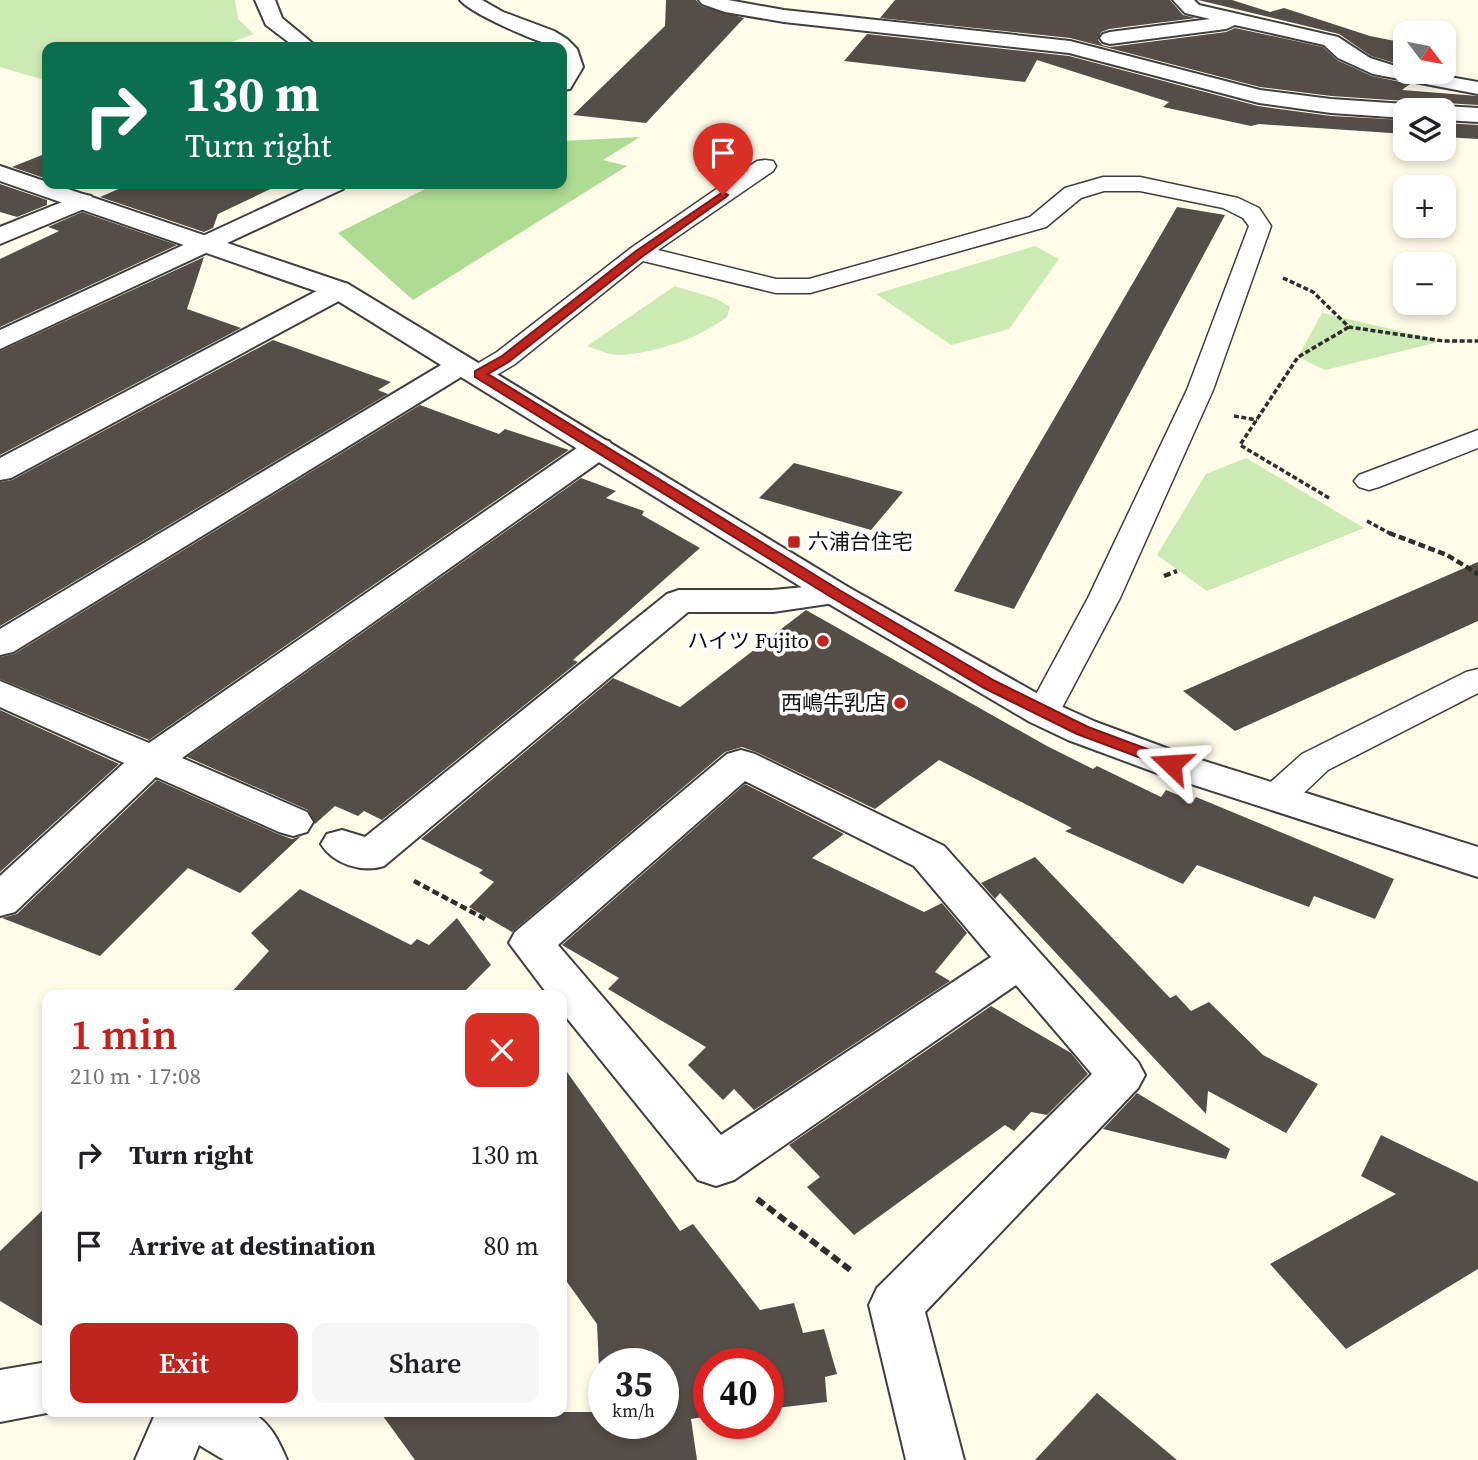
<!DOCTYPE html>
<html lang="en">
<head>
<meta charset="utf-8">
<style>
	:root { --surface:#fff; --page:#f6f6f6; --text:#202124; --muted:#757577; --accent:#c0241f }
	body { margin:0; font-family:"Source Serif 4","Noto Sans JP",serif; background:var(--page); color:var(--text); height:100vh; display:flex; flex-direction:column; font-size:26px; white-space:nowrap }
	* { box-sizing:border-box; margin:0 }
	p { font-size:23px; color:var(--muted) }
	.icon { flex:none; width:38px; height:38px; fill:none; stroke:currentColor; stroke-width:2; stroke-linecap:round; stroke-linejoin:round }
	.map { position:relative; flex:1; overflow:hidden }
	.details { position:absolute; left:42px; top:990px; width:525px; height:427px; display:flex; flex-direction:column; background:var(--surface); border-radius:14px; box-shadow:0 4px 10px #0003 }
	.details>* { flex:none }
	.hud { position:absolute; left:42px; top:42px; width:525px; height:147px; border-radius:14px; box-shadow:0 4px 10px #0003; background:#0b6e4f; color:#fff; overflow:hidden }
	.needle { width:46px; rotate:122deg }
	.tools { position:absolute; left:1393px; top:21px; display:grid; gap:14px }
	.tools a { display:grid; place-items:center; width:63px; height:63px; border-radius:14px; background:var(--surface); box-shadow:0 4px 10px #0003; font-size:35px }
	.speed { position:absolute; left:588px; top:1348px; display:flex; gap:14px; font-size:35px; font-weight:700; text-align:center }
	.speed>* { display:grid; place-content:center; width:91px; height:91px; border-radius:50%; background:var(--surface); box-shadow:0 4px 10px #0003; line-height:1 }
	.speed small { font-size:18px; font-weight:400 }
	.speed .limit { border:10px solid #d22; background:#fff; color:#111 }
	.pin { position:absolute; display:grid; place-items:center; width:60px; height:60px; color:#fff; margin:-72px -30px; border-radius:50% 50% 50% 0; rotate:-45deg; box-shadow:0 0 7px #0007 }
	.pin .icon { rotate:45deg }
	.me { position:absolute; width:77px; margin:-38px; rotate:290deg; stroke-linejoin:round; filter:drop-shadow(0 0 5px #0008) }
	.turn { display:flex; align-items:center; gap:24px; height:147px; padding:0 28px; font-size:32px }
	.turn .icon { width:91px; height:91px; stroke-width:2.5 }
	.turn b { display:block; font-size:49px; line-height:60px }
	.round { display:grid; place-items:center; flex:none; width:74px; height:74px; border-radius:14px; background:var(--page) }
	.headline { display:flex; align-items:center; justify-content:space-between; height:119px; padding:0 28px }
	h1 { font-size:42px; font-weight:600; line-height:52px; color:var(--accent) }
	.action { display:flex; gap:14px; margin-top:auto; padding:14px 28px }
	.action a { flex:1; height:80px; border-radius:14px; background:var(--accent); color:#fff; font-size:28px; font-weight:600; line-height:80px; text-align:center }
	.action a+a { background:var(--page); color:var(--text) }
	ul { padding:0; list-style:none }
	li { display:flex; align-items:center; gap:21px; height:91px; padding:0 28px }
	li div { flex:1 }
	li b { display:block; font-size:26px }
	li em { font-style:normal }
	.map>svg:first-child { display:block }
</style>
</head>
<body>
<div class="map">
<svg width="1478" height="1460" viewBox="0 0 1478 1460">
	<rect width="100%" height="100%" fill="#fffcea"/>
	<path fill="#cceab3" d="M0,0h235l3,19 16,15 -36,13h-171v34l-47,-14z
		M1035,246l24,13 -50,70 -58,16 -75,-51z
		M675,286l42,13 13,8 -3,10c-30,22 -71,36 -108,38 -10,0 -23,-6 -32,-9z
		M1322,313l17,4 104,24 -118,29 -27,-13z
		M1246,458l118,70 -157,63 -50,-36 49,-81z"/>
	<path fill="#aedc92" d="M640,137l-37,23 24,6 -214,134 -75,-67 97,-49h127v-43z"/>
	<path fill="#554e48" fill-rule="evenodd" d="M666,0h30l5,6 43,12 -98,105 -73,-8 92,-89z
		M895,0h275l13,15 13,3 -87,11 -8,3 -3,8 4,5 8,2 116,-15 9,-4 88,19 14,13 35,16 38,8 -8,6 76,6v9l-34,-2 -11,7h-14l-4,-6 -10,-3 -74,-5 -71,-9 -190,-49 -190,-20z
		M1198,0h34l38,12 14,-4 86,28 35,7v23l-34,-10 -32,-22z
		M867,34l202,22 189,50 73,10 74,4v14l-146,-10 -8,2 -88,-19 6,-5 -132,-42 -12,22 -181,-21z
		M1444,123l34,2v14l-34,-2z
		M47,153v26l-35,-12z
		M0,184l47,16v5l-30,12 -17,-5z
		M130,184h151l-63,30 -5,14 -9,4 -104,-35z
		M1177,207l48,8 -211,394 -60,-18z
		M82,212l95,33 -177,82v-68l59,-28 -11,-4z
		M204,257l-17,52 54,19 -241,127v-104z
		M273,340l118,42 -13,8 10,4 -388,232v-144l12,-2z
		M420,405l79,29 6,-5 64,21 -420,290 -149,-61v-22l14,-3z
		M794,463l109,29 -32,38 -112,-32z
		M581,478l35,13 -10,7 38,13 -2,4 58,33 -127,112 5,2 -196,158 -18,-9 -6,5 -23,-10 -20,18 -7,-14 -121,-53z
		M1478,562v59l-243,110 -52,-40z
		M806,610l241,136 46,23 4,-3 64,31 5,-7 27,11 3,-4 198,82 -19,40 -61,-23 -5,11 -112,-42 -14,19 -118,-53 7,-3 -133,-68 -64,49 -119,-57 -14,-5 -17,5 -213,180 -43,-25 25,-25 -15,-9 4,-3 -62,-31 192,-161 67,29z
		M0,710l119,54 -119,108z
		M157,780l121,54 14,5 9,-3 -61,57 -52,-25 -88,88 -98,-38 15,-4z
		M745,784l99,50 -32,24 112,54 18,-9 25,30 -32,39 15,9 -196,129 -20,-21 -11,11 -35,-35 18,-18 -98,-58 11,-11 -57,-33z
		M1035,857l135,141 6,-3 15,16 18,-9 54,53 55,29 -32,49 -78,-42 -2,23 -206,-221 -5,6 -14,-16z
		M300,889l111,56 6,-6 12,6 28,-27 34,47 -31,31h-232l41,-45 -18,-18z
		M991,1006l80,47 17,21 -41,41 -16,-3 -17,19 -9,-6 -151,110 -47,-48 13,-10 -31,-32z
		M562,1065l118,166 13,-7 67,86 34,-7 9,30 21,-4 13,45 -12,3 2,25 -59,7v-46h-59v53l-18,3 6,41h-282l-35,-48h221l-4,-88 -35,-49zM604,1363h59v60h-59z
		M1137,1093l93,56 -4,10 -123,-30z
		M1381,1135l97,47v87l-132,80 -76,-85 126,-70 -35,-18z
		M47,1206v123l-47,-28v-50z
		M1097,1393l80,67h-142z"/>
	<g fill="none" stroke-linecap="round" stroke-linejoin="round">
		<g stroke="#3f3f3f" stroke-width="3">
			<path id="service" d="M765,160l8,1 3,5 -3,5 -115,79 118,29h33l221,-62 35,-29 38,-11h37l98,21 21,10 12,18 -58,164 -93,208 -65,123 -12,3 -12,-3 -5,-8 62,-115 99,-208 62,-164 -6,-8 -20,-10 -83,-17h-36l-23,7 -35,29 -236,66h-34l-133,-32 -128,103 -27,16 -9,2 -9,-2 -4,-6 4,-6 27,-16 134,-104 126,-87z
				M1478,430v18l-99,39 -10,3 -10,-3 -5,-6 5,-6z
				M1478,669v24l-150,77 -38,36 -13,3 -13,-3 -5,-9 5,-9 38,-34 164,-82z"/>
		</g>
		<g stroke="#3f3f3f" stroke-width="4">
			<path id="minor" d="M1173,0h21l5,5 139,32 32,21 35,11v3h17l56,10v12l-105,-20 -35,-16 -14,-13 -89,-20 -9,4 -116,15 -7,-2 -3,-4 3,-4 7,-2 100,-13 -25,-6z
				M315,184h31l-3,5 -343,160v-19z
				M82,194l9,2 3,5 -3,5 -91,38v-17z
				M339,282l9,2 4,6 -4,6 -337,182 -11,2v-22l330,-174z
				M598,439l11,2 5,7 -5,7 -427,303 125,54 6,10 -6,10 -14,4 -14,-4 -123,-55 -141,135 -15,4v-40l124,-113 -124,-56v-26l149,62 438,-302z
				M836,584l12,3 5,7 -5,7 -75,11h-85l-304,254c-22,7 -51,-2 -63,-22l6,-10 15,-4 23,7 302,-243 12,-4h94z
				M741,750l14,4 189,92 194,216 7,13 -7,13 -213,224 39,148h-58l-37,-155 8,-17 215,-214 -76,-89 -282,195 -18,6 -18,-6 -136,-168v-16h-13l-40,-53 6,-11 212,-178zM745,781l169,85 77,91 -270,178 -163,-190z
				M47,1362v50h5l-52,10v-52z
				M156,1412h95c19,10 28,29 36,48h-63l-25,-15 -6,15h-58z"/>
		</g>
		<g stroke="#3f3f3f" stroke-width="4">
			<path id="tertiary" d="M255,0h20l7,18 35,29h-22l-29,-22z
				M460,0h22l21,12 51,19 13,8 10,10 6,18 -13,22 -8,1v-43c-16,0 -91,-33 -102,-47z
				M699,0h29l56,10 286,31 190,49 71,9 74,5 8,2 3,4h-11v8l-74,-5 -72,-10 -190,-50 -285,-31 -59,-10 -23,-8z
				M1444,106l34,2v14l-34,-2v-10h-9z
				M0,166l348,118 500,303 208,117 40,18 89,33 293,92v30l-321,-104 -89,-33 -38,-18 -206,-121 -363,-224 -448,275 -13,3v-26l441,-264 -111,-69 -330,-115z"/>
		</g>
		<path stroke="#2e2e2e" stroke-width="3.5" stroke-dasharray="5 2.5" stroke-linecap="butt" d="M1283,278l30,14 36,35 94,14h35
			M1234,416l23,4
			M1329,498l-89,-53 58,-88 51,-30
			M1367,521l26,14"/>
		<path stroke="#2e2e2e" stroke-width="4.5" stroke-dasharray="7 3.5" stroke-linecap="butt" d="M1389,533l58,22 31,19
			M1164,576l13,-5
			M414,881l73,39"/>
		<path stroke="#2e2e2e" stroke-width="6" stroke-dasharray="9 4.5" stroke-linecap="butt" d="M757,1199l96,73"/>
		<use href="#service" fill="#fff" fill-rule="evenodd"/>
		<use href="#minor" fill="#fff" fill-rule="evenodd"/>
		<use href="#tertiary" fill="#fff" fill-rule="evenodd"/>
	</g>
	<path fill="#c0241f" stroke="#7d1714" stroke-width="2" d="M723,192l5,3 -2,2 -83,59 -133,105 -22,13 353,217 154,90 93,46 89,33 2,4 -2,3h-12l-88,-33 -93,-46 -153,-91 -356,-220v-6l27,-15 134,-105z"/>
	<g fill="#c0241f" stroke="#fff" stroke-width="2.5">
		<rect x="787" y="535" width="14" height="14" rx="3.5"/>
		<circle cx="823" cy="641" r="7"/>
		<circle cx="900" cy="703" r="7"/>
	</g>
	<g text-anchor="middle" stroke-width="7" stroke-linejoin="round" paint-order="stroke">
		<g font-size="21" fill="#0c0c0c" stroke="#fff" text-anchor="end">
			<text x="808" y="549" text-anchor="start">六浦台住宅</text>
			<text x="809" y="648">ハイツ Fujito</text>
			<text x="886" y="710">西嶋牛乳店</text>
		</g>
	</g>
</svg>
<div class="tools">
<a><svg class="needle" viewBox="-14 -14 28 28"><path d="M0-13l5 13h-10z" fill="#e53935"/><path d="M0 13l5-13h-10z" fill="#757577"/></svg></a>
<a><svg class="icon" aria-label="layers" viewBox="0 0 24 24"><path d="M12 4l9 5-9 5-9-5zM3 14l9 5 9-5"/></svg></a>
<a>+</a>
<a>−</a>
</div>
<div class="speed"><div>35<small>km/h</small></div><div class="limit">40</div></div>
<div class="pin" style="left:723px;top:195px;background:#d93025"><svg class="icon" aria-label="arrive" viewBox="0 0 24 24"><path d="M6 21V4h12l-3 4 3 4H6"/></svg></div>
<svg class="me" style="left:1171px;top:764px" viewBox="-20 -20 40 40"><path d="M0-17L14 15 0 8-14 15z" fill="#c0241f" stroke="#fff" stroke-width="4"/></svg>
<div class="hud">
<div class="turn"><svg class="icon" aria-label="right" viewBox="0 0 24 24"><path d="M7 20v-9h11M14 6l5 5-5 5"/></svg><div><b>130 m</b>Turn right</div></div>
</div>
<section class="details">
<div class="headline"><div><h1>1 min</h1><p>210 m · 17:08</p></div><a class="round" style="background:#d93025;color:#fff"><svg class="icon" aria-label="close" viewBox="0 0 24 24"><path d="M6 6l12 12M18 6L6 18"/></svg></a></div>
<ul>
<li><svg class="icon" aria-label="right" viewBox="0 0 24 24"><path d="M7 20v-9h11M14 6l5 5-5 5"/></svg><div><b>Turn right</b></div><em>130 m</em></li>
<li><svg class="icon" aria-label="arrive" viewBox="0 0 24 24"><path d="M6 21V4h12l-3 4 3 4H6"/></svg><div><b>Arrive at destination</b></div><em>80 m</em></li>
</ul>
<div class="action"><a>Exit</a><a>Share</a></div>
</section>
</div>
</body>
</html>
